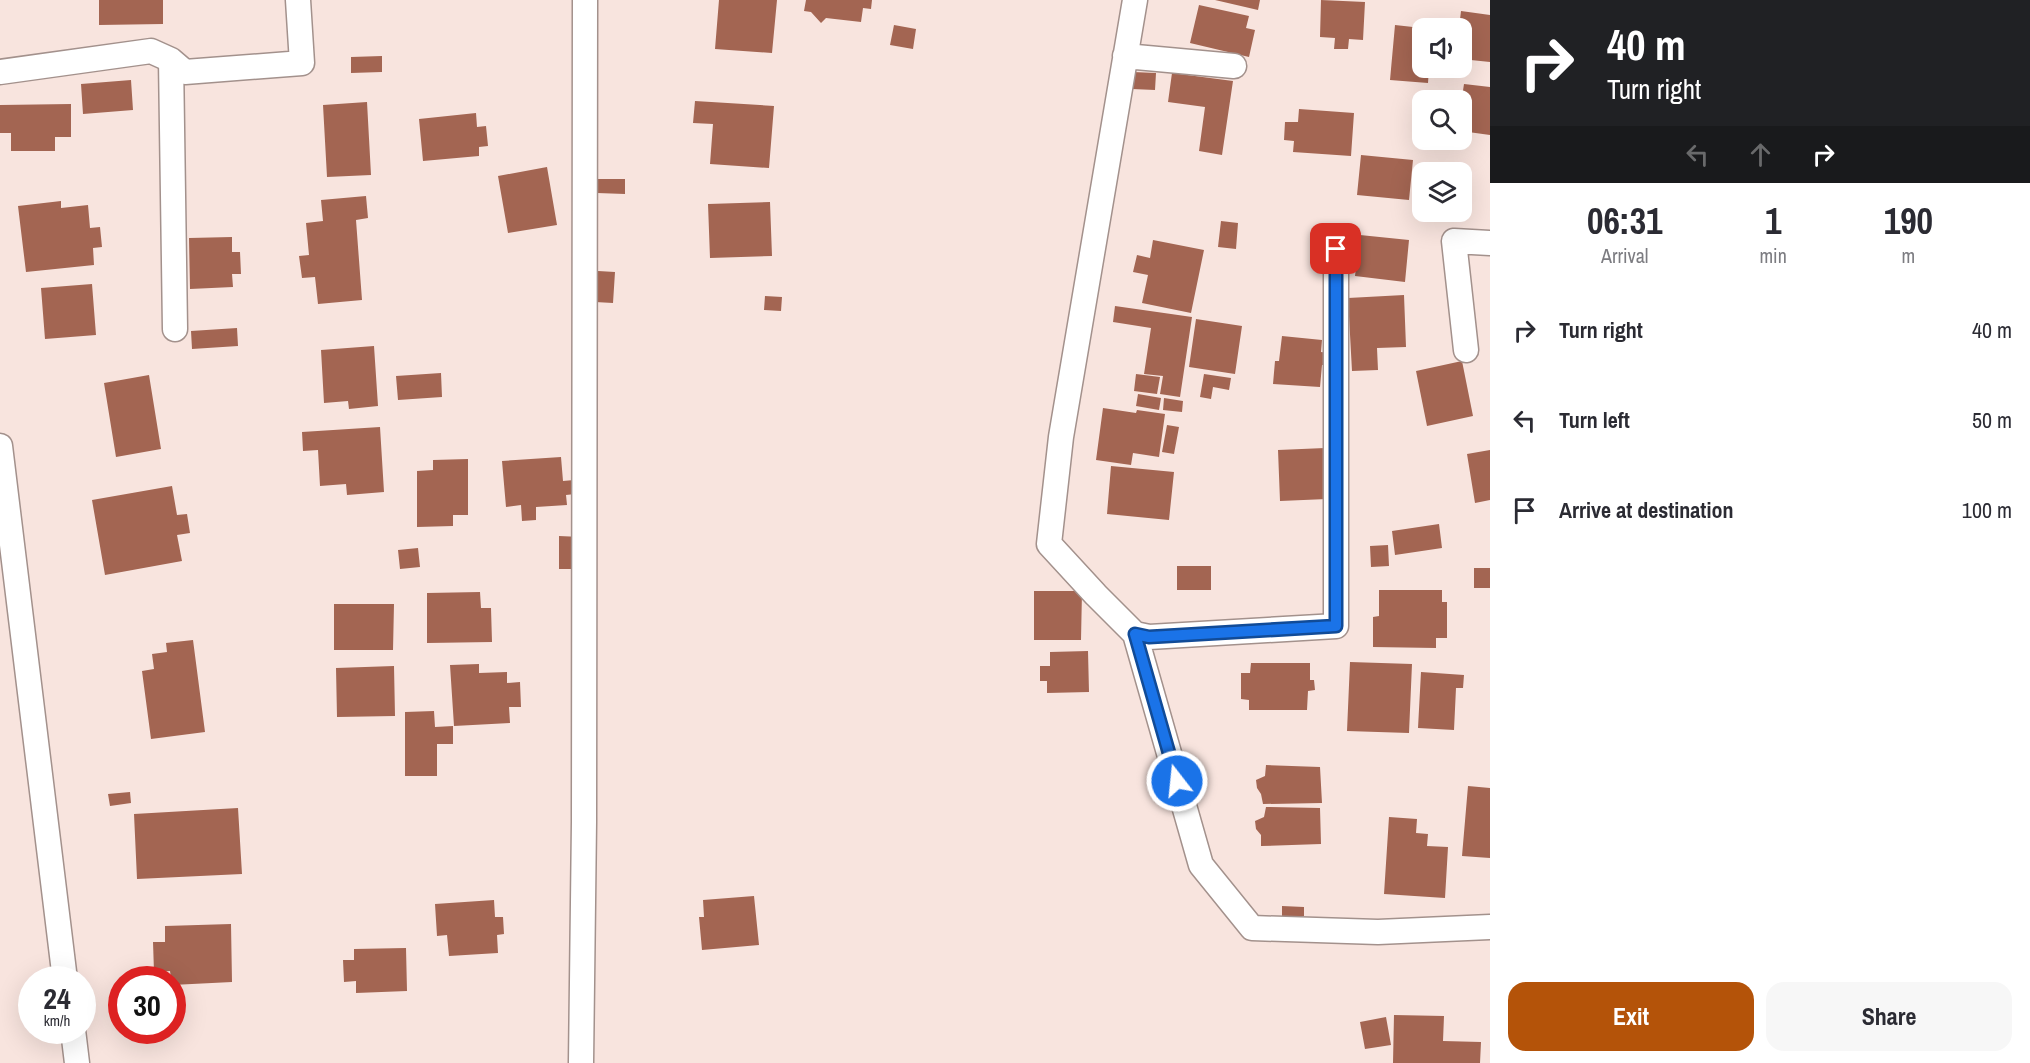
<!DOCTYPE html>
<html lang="en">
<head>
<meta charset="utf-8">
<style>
	:root { --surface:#fff; --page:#f7f7f7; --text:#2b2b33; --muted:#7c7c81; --accent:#b45309 }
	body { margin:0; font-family:"Archivo Narrow",sans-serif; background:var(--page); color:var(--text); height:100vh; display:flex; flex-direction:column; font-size:22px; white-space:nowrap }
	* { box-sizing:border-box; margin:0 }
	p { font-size:20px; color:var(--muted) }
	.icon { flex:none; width:33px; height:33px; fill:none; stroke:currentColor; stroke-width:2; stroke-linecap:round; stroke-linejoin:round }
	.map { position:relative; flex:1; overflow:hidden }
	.panel { display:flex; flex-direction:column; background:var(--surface); width:540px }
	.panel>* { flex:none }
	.top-card { background:#202124; color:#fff; overflow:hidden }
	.fabs { position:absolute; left:1412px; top:18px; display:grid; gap:12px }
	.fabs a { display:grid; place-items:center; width:60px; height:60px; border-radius:12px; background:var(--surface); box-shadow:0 6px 24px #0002; font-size:30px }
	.speed { position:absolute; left:18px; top:966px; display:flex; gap:12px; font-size:30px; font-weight:700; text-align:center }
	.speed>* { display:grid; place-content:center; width:78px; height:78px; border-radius:50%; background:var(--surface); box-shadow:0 6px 24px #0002; line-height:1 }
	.speed small { font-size:15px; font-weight:400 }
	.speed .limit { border:9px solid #d22; background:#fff; color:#111 }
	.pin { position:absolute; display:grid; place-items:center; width:51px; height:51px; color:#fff; margin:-26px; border-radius:12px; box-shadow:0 3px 9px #0006 }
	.me { position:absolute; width:66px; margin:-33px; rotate:344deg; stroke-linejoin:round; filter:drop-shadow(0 0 4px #0008) }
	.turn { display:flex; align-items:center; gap:21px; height:126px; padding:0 18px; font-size:27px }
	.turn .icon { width:78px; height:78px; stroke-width:2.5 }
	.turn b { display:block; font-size:42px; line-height:51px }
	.lanes { display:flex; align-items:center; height:57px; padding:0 18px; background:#0003; justify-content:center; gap:30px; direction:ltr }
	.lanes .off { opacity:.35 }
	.eta { display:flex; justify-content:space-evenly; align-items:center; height:102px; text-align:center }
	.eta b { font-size:36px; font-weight:700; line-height:42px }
	.primary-button { display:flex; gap:12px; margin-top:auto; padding:12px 18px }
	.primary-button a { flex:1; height:69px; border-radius:18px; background:var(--accent); color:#fff; font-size:24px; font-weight:700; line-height:69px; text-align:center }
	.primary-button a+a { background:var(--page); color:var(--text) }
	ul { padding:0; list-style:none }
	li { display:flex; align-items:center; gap:18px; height:90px; padding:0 18px }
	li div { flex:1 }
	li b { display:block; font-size:22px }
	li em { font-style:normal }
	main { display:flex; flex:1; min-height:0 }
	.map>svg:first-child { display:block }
</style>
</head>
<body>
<main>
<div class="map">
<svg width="1490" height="1063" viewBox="0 0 1490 1063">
	<rect width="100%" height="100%" fill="#f8e4de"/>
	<path fill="#a36552" d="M99,0h64v24l-64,1z
		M719,0h58l-5,53 -57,-4z
		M806,0h66l-1,9 -8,-1 -2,14 -35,-4 -5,5 -10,-11 -7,-1z
		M1215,0h45l-2,10z
		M1321,0l44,2 -2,38 -14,-1 -1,10h-14l1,-11 -15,-1z
		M1199,5l50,11 -3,12 9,2 -6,27 -59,-14z
		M1461,11l29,4v47l-29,-3v-31h-2z
		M894,25l22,4 -3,20 -23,-4z
		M1395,25l27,3v40h7l-1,15 -38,-3z
		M382,56v16l-31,1v-16z
		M1133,72l23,1 -1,17 -23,-1z
		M1172,73l61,8 -11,74 -23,-4 6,-44 -37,-5z
		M131,80l2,30 -50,4 -2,-30z
		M1464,84l26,3v48l-29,-4v-31h-6l1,-4 6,1z
		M695,101l79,5 -5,62 -59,-4 3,-40 -20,-1z
		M367,102l4,73 -44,2 -4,-72z
		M71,104v33h-16v14h-44v-18h-11v-28z
		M1299,109l55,4 -3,43 -58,-4 1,-11 -10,-1 1,-18h13z
		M476,113l1,14 9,-1 2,20 -9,1v9l-56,5 -4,-42z
		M1361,155l52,5 -4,40 -52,-5z
		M547,167l10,58 -49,8 -10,-57z
		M598,179h27v15l-28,-1z
		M366,196l2,22 -12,2 6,80 -44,4 -3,-27 -13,1 -3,-22 10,-1 -3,-32 17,-2 -2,-21z
		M61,201v7l27,-3 2,23 10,-1 2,20 -9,1 1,17 -68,7 -8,-66z
		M770,202l2,54 -62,2 -2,-54z
		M1221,221l17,2 -2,26 -18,-2z
		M1360,235l49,5 -4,42 -50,-6z
		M232,237v15h8l1,22h-9l1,13 -43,2 -1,-51z
		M1153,240l51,10 -13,63 -49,-10 6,-28 -15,-3 4,-17 13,3z
		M598,271l17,1 -2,31 -18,-1z
		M92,284l4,51 -51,4 -4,-51z
		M1404,295l2,52 -29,1 1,22 -26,1 -4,-73z
		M765,296l17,1 -1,14 -17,-1z
		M1115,306l77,11 -12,80 -20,-3 3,-18 -19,-2 7,-46 -38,-6z
		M1196,319l46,7 -7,48 -46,-7z
		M237,328l1,18 -46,3 -1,-18z
		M1282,336l40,4 -1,12 7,1 -1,12h-5l-2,22 -47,-3 2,-23h4z
		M374,346l4,60 -29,3 -1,-8 -24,2 -3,-53z
		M1462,361l11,55 -46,10 -11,-55z
		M441,373l1,24 -44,3 -2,-24z
		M1136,374l24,3 -3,17 -23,-3z
		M1204,374l27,4 -2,12 -16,-3 -2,12 -11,-2z
		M149,375l12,74 -45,8 -12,-74z
		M1138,394l23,4 -2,12 -23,-4z
		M1164,398l19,3 -1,11 -19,-2z
		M1103,408l33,5 1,-3 28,4 -6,43 -26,-4 -2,12 -35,-5z
		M1167,425l12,2 -5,27 -12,-2z
		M380,427l4,65 -37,3 -1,-11 -26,2 -2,-36 -15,1 -1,-19z
		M1325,448l2,51 -47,2 -2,-51z
		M1490,450v50l-15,3 -8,-49z
		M561,457l2,24 11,-1 1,14 -9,1 1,10 -31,2v13l-14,1 -1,-16 -15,2 -4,-46z
		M468,459v56h-15v11l-36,1v-56l16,-1v-10z
		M1111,466l63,6 -5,48 -62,-6z
		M172,486l5,29 10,-1 3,19 -13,2 5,26 -77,14 -13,-75z
		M1439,524l3,24 -47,7 -3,-24z
		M559,536l22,1 -1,32h-21z
		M1388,545l1,21 -18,1 -1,-21z
		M418,548l2,19 -20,2 -2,-19z
		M1177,566h34v24h-34z
		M1474,568h16v20h-16z
		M1379,590h63v12h5v36h-11v10l-63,-1v-30l6,-1z
		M1034,591h48l-1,49h-47z
		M480,592l1,16h10l1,34 -65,1v-50z
		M334,604h60l-1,46h-59z
		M193,640l12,92 -54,7 -9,-68 12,-2 -2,-15 15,-2 -1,-9z
		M1088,651l1,41 -42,1v-12h-7v-15h10v-14z
		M1350,662l62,2 -3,69 -62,-2z
		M1251,663h59v17h4l1,10 -7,1 -1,19h-58v-10l-8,-1v-26h9z
		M479,664v9l28,-1v11l13,-1 1,25h-12l1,16 -56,3 -4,-61z
		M394,666l1,50 -58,1 -1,-49z
		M1421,672l43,3 -1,13h-7l-2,42 -36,-2z
		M434,711l1,16 18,-1v18h-16v32h-32v-64z
		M1266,765l54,2 2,36 -59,1 -2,-10 -4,-6 -1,-8 9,-4z
		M1468,786l22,2v70l-28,-2z
		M130,792l1,11 -21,3 -2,-12z
		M1266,807l54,1 1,36 -60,2v-11l-5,-6 -1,-8 9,-4z
		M238,808l4,66 -105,5 -3,-65z
		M1389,817l28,2 -1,14 12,1 -1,12 21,1 -3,51 -61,-4z
		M754,896l5,49 -57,5 -3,-33h5l-1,-17z
		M494,900l1,17h8l1,17 -7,1 1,18 -49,3 -2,-21 -10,1 -2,-32z
		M1282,906l22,1v9h-22z
		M231,924l1,58 -60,3 -2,-14 -16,1 -1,-30h12v-16z
		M406,948l1,43 -51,2v-12l-12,1 -1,-22h11v-11z
		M1394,1015l50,1 -1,25 38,1 -1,21h-87z
		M1386,1017l5,28 -26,4 -5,-27z"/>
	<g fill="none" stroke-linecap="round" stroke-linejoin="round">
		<g stroke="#a3918c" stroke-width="27">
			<path id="minor" d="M1135,0l-74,437 -12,107 47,51 39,39 66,231 51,63 126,4 112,-5
				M1125,56l109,10
				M171,60l4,269
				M0,72l151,-21 20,9 14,12 117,-9 -4,-63
				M1466,350l-12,-109 36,2
				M0,446l65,534
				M1135,634l14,3 187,-11v-377
				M73,1030l4,33
				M581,1063l3,-241 1,-822"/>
		</g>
		<use href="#minor" stroke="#fff" stroke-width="24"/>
	</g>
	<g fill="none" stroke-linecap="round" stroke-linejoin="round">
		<g stroke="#114b97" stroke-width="15">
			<path id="route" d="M1177,781l-42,-147 14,3 187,-11v-377"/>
		</g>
		<use href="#route" stroke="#1a73e8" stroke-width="10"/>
	</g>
</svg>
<div class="fabs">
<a><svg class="icon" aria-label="sound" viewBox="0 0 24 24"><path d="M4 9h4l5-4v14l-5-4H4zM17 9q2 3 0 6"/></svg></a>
<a><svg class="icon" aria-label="search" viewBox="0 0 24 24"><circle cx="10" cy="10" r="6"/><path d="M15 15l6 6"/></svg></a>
<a><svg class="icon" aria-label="layers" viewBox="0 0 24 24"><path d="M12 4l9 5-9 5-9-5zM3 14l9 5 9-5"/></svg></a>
</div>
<div class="speed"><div>24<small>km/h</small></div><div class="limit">30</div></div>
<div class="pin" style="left:1336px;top:249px;background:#d93025"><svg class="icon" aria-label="arrive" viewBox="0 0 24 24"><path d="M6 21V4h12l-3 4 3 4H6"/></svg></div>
<svg class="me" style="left:1177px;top:781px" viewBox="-20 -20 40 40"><circle r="17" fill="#1a73e8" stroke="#fff" stroke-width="3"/><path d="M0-11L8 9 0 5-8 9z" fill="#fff"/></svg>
</div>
<section class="panel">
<div class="top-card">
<div class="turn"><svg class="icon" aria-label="right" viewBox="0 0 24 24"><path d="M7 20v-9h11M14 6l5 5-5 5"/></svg><div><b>40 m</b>Turn right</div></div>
<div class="lanes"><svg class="icon off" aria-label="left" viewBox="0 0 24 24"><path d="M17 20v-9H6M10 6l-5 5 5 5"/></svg><svg class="icon off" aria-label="ahead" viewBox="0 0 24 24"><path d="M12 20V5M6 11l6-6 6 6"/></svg><svg class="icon" aria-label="right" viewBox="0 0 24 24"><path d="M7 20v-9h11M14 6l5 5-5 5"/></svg></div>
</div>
<div class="eta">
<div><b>06:31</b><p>Arrival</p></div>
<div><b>1</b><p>min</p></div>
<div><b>190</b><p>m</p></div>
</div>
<ul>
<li><svg class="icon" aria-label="right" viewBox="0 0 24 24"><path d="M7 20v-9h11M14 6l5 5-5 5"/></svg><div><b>Turn right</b></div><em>40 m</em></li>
<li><svg class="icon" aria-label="left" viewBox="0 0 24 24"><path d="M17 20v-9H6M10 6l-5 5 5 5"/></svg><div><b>Turn left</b></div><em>50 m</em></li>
<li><svg class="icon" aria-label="arrive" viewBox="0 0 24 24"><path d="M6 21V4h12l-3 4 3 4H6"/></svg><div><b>Arrive at destination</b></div><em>100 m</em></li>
</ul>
<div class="primary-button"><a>Exit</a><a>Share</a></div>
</section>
</main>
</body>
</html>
